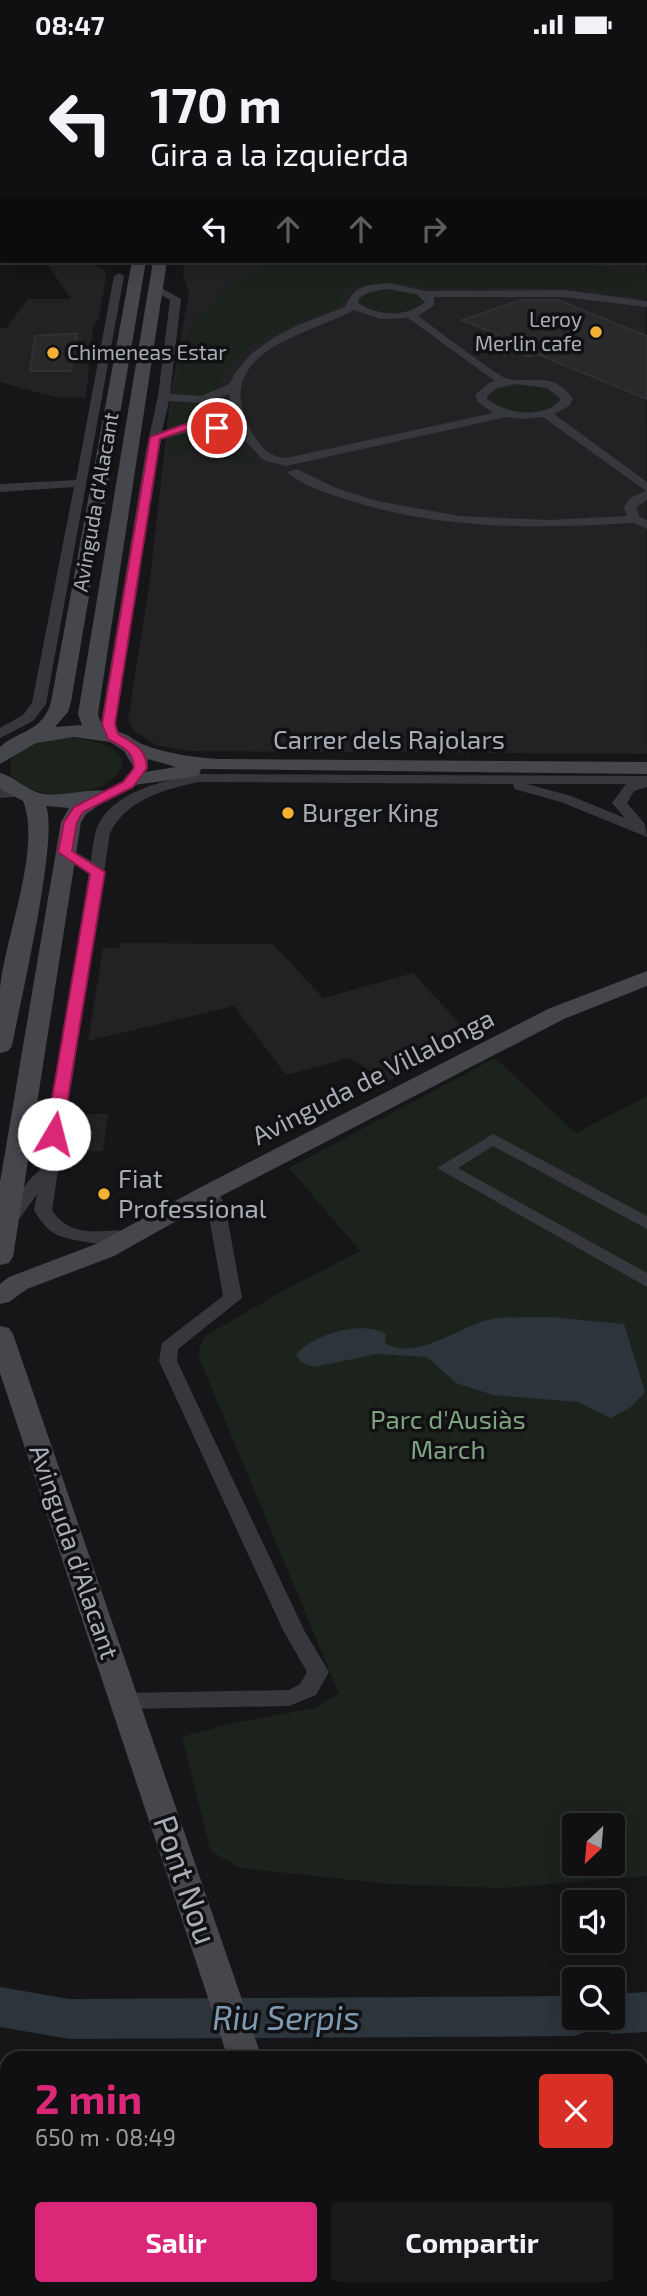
<!DOCTYPE html>
<html lang="es">
<head>
<meta charset="utf-8">
<style>
	:root { --surface:#101012; --page:#19191b; --text:#f1f3f6; --muted:#9c9d9f; --line:#303032; --accent:#db2777 }
	body { margin:0; font-family:"Exo 2",sans-serif; background:var(--page); color:var(--text); height:100vh; display:flex; flex-direction:column; font-size:26px; white-space:nowrap }
	* { box-sizing:border-box; margin:0 }
	p { font-size:23px; color:var(--muted) }
	.icon { flex:none; width:38px; height:38px; fill:none; stroke:currentColor; stroke-width:2; stroke-linecap:round; stroke-linejoin:round }
	.map { position:relative; flex:1; overflow:hidden }
	.details { position:absolute; left:0px; top:2002px; width:648px; height:245px; display:flex; flex-direction:column; background:var(--surface); border-radius:21px 21px 0 0; box-shadow:0 4px 18px #0003,0 0 0 2px var(--line) }
	.details>* { flex:none }
	.banner { position:absolute; left:0px; top:0px; width:648px; height:214px; box-shadow:0 4px 18px #0003,0 0 0 2px var(--line); background:#101012; color:var(--text); overflow:hidden }
	.needle { width:46px; rotate:206deg }
	.buttons { position:absolute; left:562px; top:1764px; display:grid; gap:14px }
	.buttons a { display:grid; place-items:center; width:63px; height:63px; border-radius:7px; background:var(--surface); box-shadow:0 4px 18px #0003,0 0 0 2px var(--line); font-size:35px }
	.pin { position:absolute; display:grid; place-items:center; width:60px; height:60px; color:#fff; margin:-30px; border:4px solid #fff; border-radius:50%; box-shadow:0 2px 7px #0007 }
	.me { position:absolute; width:77px; margin:-38px; rotate:8deg; stroke-linejoin:round; filter:drop-shadow(0 0 5px #0008) }
	.turn { display:flex; align-items:center; gap:24px; height:147px; padding:0 35px; font-size:32px }
	.turn .icon { width:91px; height:91px; stroke-width:2.5 }
	.turn b { display:block; font-size:49px; line-height:60px }
	.lanes { display:flex; align-items:center; height:66px; padding:0 35px; background:#0003; justify-content:center; gap:35px; direction:ltr }
	.lanes .off { opacity:.35 }
	.round { display:grid; place-items:center; flex:none; width:74px; height:74px; border-radius:7px; background:var(--page) }
	.summary { display:flex; align-items:center; justify-content:space-between; height:119px; padding:0 35px }
	h1 { font-size:42px; font-weight:700; line-height:52px; color:var(--accent) }
	.button { display:flex; gap:14px; margin-top:auto; padding:14px 35px }
	.button a { flex:1; height:80px; border-radius:7px; background:var(--accent); color:#fff; font-size:28px; font-weight:700; line-height:80px; text-align:center }
	.button a+a { background:var(--page); color:var(--text) }
	.status { display:flex; justify-content:space-between; align-items:center; height:49px; padding:0 35px; background:var(--surface); direction:ltr }
	.status svg { height:19px; fill:currentColor }
	.map>svg:first-child { display:block }
</style>
</head>
<body>
<div class="status"><b>08:47</b><svg viewBox="0 0 49 12"><path d="M0 12V9h3v3zM5 12V6h3v6zM10 12V3h3v9zM15 12V0h3v12zM26 1h20v11H26zM47 4h2v5h-2z"/></svg></div>
<div class="map">
<svg width="647" height="2247" viewBox="0 0 647 2247">
	<rect width="100%" height="100%" fill="#161618"/>
	<path fill="#222225" d="M646,197l1,508 -457,-3 -34,-6 -23,-15 -5,-10 22,-140 21,-188 18,-99 -6,-18 1,-14h462z
		M45,212h41l19,9 1,8 -7,40 -6,9 -7,71 -32,-1 -54,-15v-53l6,-1 22,-29h43z
		M120,894l153,1 50,54 90,-25 59,64 -85,45 -37,-24 -64,17 -52,-69 -146,35 15,-93h16z
		M64,1065h44l-5,37h-43z"/>
	<path fill="#1c231d" fill-rule="evenodd" d="M284,212h265l98,12v25c-68,-13 -135,-10 -204,-10 -36,1 -64,-16 -99,5l-3,12c-44,19 -92,28 -118,73 -7,12 -10,28 -5,41 4,9 15,17 20,26l-6,5 4,4h10l16,12 -67,-14 -27,3 6,-61 14,-65 17,-21 32,-28z
		M390,240c12,2 28,1 33,13 -14,15 -47,13 -62,1l-1,-4 12,-8z
		M527,336l26,8 4,6 -2,5c-17,10 -54,13 -64,-7l13,-10z
		M73,689c118,13 -6,92 -62,38 -9,-33 40,-37 62,-38z
		M495,1009l81,75 71,-37v780l-145,12 -113,-4 -149,-16 -29,-17 -29,-114 47,-13 86,-16 24,-15 -140,-335 1,-12 5,-10 83,-48 72,-37 -71,-83zM574,1776h38v39h-38z"/>
	<path fill="#2c353c" d="M549,1268l75,7 21,68 -14,15 -20,11 -33,-16 -85,-7 -37,-12 -29,-26 -50,-3 -63,13 -13,-5 -5,-7c17,-21 65,-35 90,-21l-1,9c29,19 74,-16 103,-23 19,-4 42,-2 61,-3z"/>
	<g fill="none" stroke-linecap="round" stroke-linejoin="round">
		<path fill="#2c353c" fill-rule="evenodd" d="M0,1938l69,12 505,-3v22h38v-24l35,-2v40l-35,2 -18,-9 -3,5 -17,6 -505,3 -69,-12z"/>
	</g>
	<path fill="#29292c" stroke="#303034" stroke-width="2" d="M521,251h37l89,36v63l-110,-45 -9,3 -13,-6 -11,4 -19,-15 13,-5 -36,-15z
		M64,285h13l-6,37h-41l5,-35z"/>
	<g fill="none" stroke-linecap="round" stroke-linejoin="round">
		<path fill="#37383d" fill-rule="evenodd" d="M357,0h8v2h-8z
			M646,171h1v6h-1z
			M119,224l5,3 -78,428 -13,17 -33,17v-10l23,-13 9,-12 42,-216 -74,5v-8l76,-4 38,-204z
			M388,234l38,8 138,-1 83,11v6l-83,-10h-130v8l-16,11c13,9 82,62 90,63 27,4 45,-8 65,20l-4,7 -15,8 93,68v18l-11,7 4,10 7,3v9l-14,-6c-97,6 -194,7 -288,-24 -18,-6 -44,-14 -58,-27l10,-3 39,19 41,13 83,15 89,4 78,-4 -3,-9 6,-9 16,-7 -103,-74 -21,2 -15,-2 -221,49 -23,-6 -19,-21 -20,-6 -34,-1 -29,7 -46,285 4,12 -2,3h-10l-6,-15 44,-268 13,-60 12,-96 -19,-11 9,-2 21,12 -11,95 31,2 22,-9 7,-4 5,-10 16,-19 22,-16 23,-12 49,-19c11,-22 17,-21 43,-24zM388,240l28,5 9,8c-19,16 -47,14 -67,1l1,-5 11,-6zM354,261l26,9 28,-1 87,63 -6,2 -14,12 3,7 15,11 -207,45c-18,-1 -28,-14 -36,-29 -40,-78 56,-93 104,-119zM516,335l31,4 14,11c-16,21 -55,15 -74,0v-3l10,-8zM229,345l2,16 8,20 -38,-6 -39,7 7,-30 32,2z
			M199,725l448,2v11l-13,4 -7,12 18,21 2,13 -86,-35 -47,-13 -1,-5 -314,-2c-34,7 -72,17 -89,51l-58,377c25,39 72,9 87,26 -12,15 -72,6 -87,-4 -8,-6 -13,-14 -18,-22l3,-16 -22,31h-12l-3,-4 3,-4 26,-37 12,-11 48,-296 -32,-21 3,-3h10l21,12c1,-9 2,-18 4,-27 12,-42 67,-53 104,-60zM527,735h99l-14,19 13,15 -54,-22z
			M18,740l7,4 -2,3 -23,2v-8z
			M493,1085l154,82v13l-154,-83 -35,22 189,105v14l-210,-119z
			M210,1138l6,1 9,17 17,93 -64,51 -1,12 127,269 25,42 -13,23 -27,11 -163,3 -8,-2 -3,-6 3,-6 8,-2 163,-3 11,-6 7,-12 -24,-42 -124,-269 3,-18 61,-47 -16,-91 -6,-13z"/>
		<path fill="#45474d" fill-rule="evenodd" d="M132,212h14l-75,441 -3,10 -13,15 27,-2 -4,-11 75,-453h14l-69,453c3,15 12,14 24,19 7,2 13,8 20,11 25,10 50,13 77,15l428,3v12l-446,-5 -2,6 -7,2 -58,8 -7,-2 -3,-4 3,-4 49,-8 -28,-8 -1,7h-14l-9,-15 -14,-9 -36,-5 -38,6 -36,21v-17c18,-17 42,-14 51,-45z
			M0,724c16,4 26,18 44,21 21,3 48,-7 65,-2l3,4 -26,18 -5,8 -68,435 -4,6 -9,2v-83l61,-360 8,-14 -23,-2c13,32 -26,197 -34,240l-4,5 -8,2c0,-22 0,-44 0,-65 5,-51 42,-141 23,-187l-23,-12z
			M647,922v15l-83,33 -345,178 -105,59 -87,33 -18,13 -9,2v-20l9,-7 87,-33 105,-57 347,-178z
			M0,1277l9,2 4,6 249,724h-34l-228,-685z
			M304,2240h36l3,7h-36z"/>
		<path fill="#63666e" fill-rule="evenodd" d="M176,0h16v2h-16z
			M0,168h2v10h-2z
			M646,178l1,1v12l-1,-1z"/>
	</g>
	<path fill="#db2777" stroke="#8e194d" stroke-width="2" d="M185,375h32l6,4 -6,3 -31,-1 -26,9 -45,285 3,10c16,9 28,15 29,34l-14,19 -50,25 -6,10 -5,29 33,21 -43,262 -8,5 -8,-5 44,-260 -32,-22 6,-30 10,-15 49,-25 11,-14c-1,-18 -12,-21 -26,-29l-6,-15 48,-287z"/>
	<g fill="#f2b134" stroke="#111113" stroke-width="2.5">
		<circle cx="596" cy="283" r="7"/>
		<circle cx="53" cy="304" r="7"/>
		<circle cx="288" cy="764" r="7"/>
		<circle cx="104" cy="1145" r="7"/>
	</g>
	<g text-anchor="middle" stroke-width="7" stroke-linejoin="round" paint-order="stroke">
		<g font-size="21" fill="#a8adb8" stroke="#111113" text-anchor="end">
			<text x="582" y="278">Leroy<tspan x="582" dy="24">Merlin cafe</tspan></text>
			<text x="67" y="311" text-anchor="start">Chimeneas Estar</text>
		</g>
		<g font-size="21" fill="#a8adb8" stroke="#111113">
			<text transform="translate(96 453) rotate(-80)" y="7">Avinguda d'Alacant</text>
		</g>
		<g font-size="26" fill="#a8adb8" stroke="#111113">
			<text x="389" y="700">Carrer dels Rajolars</text>
			<text transform="translate(373 1028) rotate(-27)" y="9">Avinguda de Villalonga</text>
			<text transform="translate(74 1503) rotate(71)" y="9">Avinguda d'Alacant</text>
		</g>
		<g font-size="26" fill="#a8adb8" stroke="#111113" text-anchor="start">
			<text x="302" y="773">Burger King</text>
			<text x="118" y="1139">Fiat<tspan x="118" dy="30">Professional</tspan></text>
		</g>
		<g font-size="26" fill="#7fa381" stroke="#111113">
			<text x="448" y="1380">Parc d'Ausiàs<tspan x="448" dy="30">March</tspan></text>
		</g>
		<g font-size="32" fill="#a8adb8" stroke="#111113">
			<text transform="translate(185 1831) rotate(71)" y="11">Pont Nou</text>
		</g>
		<g font-size="33" font-style="italic" fill="#7f9bb3" stroke="#111113">
			<text x="286" y="1981">Riu Serpis</text>
		</g>
	</g>
</svg>
<div class="buttons">
<a><svg class="needle" viewBox="-14 -14 28 28"><path d="M0-13l5 13h-10z" fill="#e53935"/><path d="M0 13l5-13h-10z" fill="#9c9d9f"/></svg></a>
<a><svg class="icon" aria-label="sound" viewBox="0 0 24 24"><path d="M4 9h4l5-4v14l-5-4H4zM17 9q2 3 0 6"/></svg></a>
<a><svg class="icon" aria-label="search" viewBox="0 0 24 24"><circle cx="10" cy="10" r="6"/><path d="M15 15l6 6"/></svg></a>
</div>
<div class="pin" style="left:217px;top:379px;background:#d93025"><svg class="icon" aria-label="arrive" viewBox="0 0 24 24"><path d="M6 21V4h12l-3 4 3 4H6"/></svg></div>
<svg class="me" style="left:54px;top:1085px" viewBox="-20 -20 40 40"><circle r="19" fill="#fff"/><path d="M0-13L10 11 0 6-10 11z" fill="#db2777"/></svg>
<div class="banner">
<div class="turn"><svg class="icon" aria-label="left" viewBox="0 0 24 24"><path d="M17 20v-9H6M10 6l-5 5 5 5"/></svg><div><b>170 m</b>Gira a la izquierda</div></div>
<div class="lanes"><svg class="icon" aria-label="left" viewBox="0 0 24 24"><path d="M17 20v-9H6M10 6l-5 5 5 5"/></svg><svg class="icon off" aria-label="ahead" viewBox="0 0 24 24"><path d="M12 20V5M6 11l6-6 6 6"/></svg><svg class="icon off" aria-label="ahead" viewBox="0 0 24 24"><path d="M12 20V5M6 11l6-6 6 6"/></svg><svg class="icon off" aria-label="right" viewBox="0 0 24 24"><path d="M7 20v-9h11M14 6l5 5-5 5"/></svg></div>
</div>
<section class="details">
<div class="summary"><div><h1>2 min</h1><p>650 m · 08:49</p></div><a class="round" style="background:#d93025;color:#fff"><svg class="icon" aria-label="close" viewBox="0 0 24 24"><path d="M6 6l12 12M18 6L6 18"/></svg></a></div>
<div class="button"><a>Salir</a><a>Compartir</a></div>
</section>
</div>
</body>
</html>
